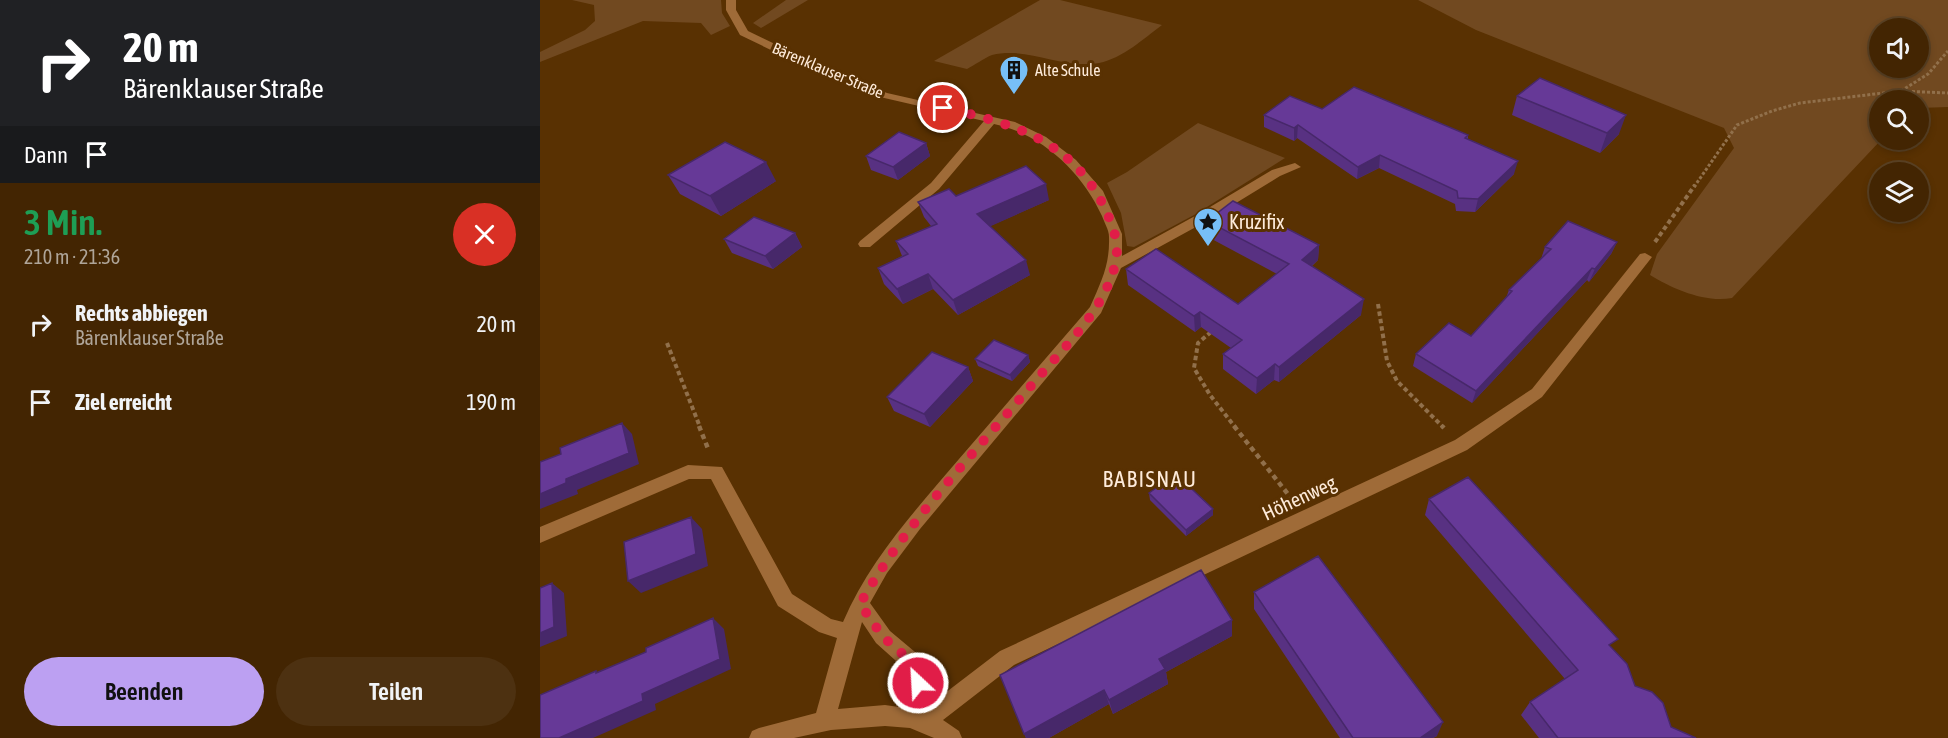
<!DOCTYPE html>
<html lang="de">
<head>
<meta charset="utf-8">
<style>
	:root { --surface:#432502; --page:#4d3111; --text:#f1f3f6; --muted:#afa599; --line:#5b4224; --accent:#bca0f2 }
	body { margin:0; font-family:"Asap Condensed",sans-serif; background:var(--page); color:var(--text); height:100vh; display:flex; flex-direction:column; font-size:22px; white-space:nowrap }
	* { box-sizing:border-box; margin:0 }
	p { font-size:20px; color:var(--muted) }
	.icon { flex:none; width:33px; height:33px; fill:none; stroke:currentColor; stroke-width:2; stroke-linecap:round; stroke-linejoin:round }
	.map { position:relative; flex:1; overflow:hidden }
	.panel { display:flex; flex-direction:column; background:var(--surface); width:540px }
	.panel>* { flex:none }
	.top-card { background:#202124; color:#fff; overflow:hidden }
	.controls { position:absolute; left:1329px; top:18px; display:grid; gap:12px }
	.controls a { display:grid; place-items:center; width:60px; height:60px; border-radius:50%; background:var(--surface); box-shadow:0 3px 9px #0003,0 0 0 2px var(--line); font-size:30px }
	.pin { position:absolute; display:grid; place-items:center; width:51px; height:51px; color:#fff; margin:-26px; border:3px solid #fff; border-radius:50%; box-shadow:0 2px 6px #0007 }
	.me { position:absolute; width:66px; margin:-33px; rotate:335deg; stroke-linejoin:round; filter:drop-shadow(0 0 4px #0008) }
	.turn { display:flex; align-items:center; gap:21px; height:126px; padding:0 24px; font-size:27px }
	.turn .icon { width:78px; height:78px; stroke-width:2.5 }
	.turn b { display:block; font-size:42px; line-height:51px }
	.then { display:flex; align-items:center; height:57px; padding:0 24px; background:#0003; gap:12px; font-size:22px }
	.round { display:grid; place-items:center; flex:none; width:63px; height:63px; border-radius:32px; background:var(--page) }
	.overview { display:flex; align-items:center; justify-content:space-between; height:102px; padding:0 24px }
	h1 { font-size:36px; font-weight:600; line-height:45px; color:#1e9e55 }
	.action { display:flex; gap:12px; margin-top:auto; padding:12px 24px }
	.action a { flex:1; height:69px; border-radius:36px; background:var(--accent); color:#111; font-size:24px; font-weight:600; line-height:69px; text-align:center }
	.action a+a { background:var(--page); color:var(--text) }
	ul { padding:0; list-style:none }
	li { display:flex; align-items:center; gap:18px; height:78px; padding:0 24px }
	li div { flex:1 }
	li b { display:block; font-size:22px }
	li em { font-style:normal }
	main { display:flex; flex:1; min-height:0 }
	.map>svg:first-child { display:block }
</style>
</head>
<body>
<main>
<section class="panel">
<div class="top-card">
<div class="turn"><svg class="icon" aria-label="right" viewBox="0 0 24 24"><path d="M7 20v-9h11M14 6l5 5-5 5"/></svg><div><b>20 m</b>Bärenklauser Straße</div></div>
<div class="then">Dann<svg class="icon" aria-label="arrive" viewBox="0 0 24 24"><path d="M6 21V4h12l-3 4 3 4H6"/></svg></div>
</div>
<div class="overview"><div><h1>3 Min.</h1><p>210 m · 21:36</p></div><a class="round" style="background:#d93025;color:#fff"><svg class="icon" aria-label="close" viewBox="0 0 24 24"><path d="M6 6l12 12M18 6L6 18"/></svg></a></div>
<ul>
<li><svg class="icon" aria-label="right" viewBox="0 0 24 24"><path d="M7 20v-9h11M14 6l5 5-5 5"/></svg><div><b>Rechts abbiegen</b><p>Bärenklauser Straße</p></div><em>20 m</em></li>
<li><svg class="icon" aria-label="arrive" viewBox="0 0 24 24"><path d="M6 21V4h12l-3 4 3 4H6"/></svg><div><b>Ziel erreicht</b></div><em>190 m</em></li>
</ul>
<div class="action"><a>Beenden</a><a>Teilen</a></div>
</section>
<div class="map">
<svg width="1408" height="738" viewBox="0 0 1408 738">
	<rect width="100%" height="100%" fill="#593102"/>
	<path fill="#714920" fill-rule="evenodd" d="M32,0h149l1,13 8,13 -19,9 -10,-12 -58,-2 -103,41v-10l45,-22 10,-9 -1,-16z
		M246,0h22l-47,28 -8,-5z
		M500,0h20l102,25c-19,14 -39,33 -63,38 -36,7 -71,-17 -107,-8 -8,3 -17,10 -25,14l-33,-8z
		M878,0h530v107l-29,1 -1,-8h-38l1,40 -149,158c-27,5 -59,-9 -82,-23l7,-21 77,-106 -10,-20 -248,-98zM1340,28h38v40h-38z
		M658,123l87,35 -91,57 -60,32 -7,-1 -6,-33 -14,-30 20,-11z"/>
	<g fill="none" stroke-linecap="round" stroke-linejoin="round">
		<path stroke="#91704b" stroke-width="3" stroke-dasharray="3 2" stroke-linecap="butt" d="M1361,91l27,-17 20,-23
			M1154,187l43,-62 35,-14 28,-8 100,-12 48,2"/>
		<path stroke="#91704b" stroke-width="4" stroke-dasharray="4.5 3" stroke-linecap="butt" d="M1115,242l40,-57
			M838,304l9,57 10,20 46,46
			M671,332l-13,11 -4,25 16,27 25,32
			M127,343l33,84"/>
		<path stroke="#91704b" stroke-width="4.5" stroke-dasharray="5 4" stroke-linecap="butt" d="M159,426l10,25
			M694,426l57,72
			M902,426l2,2"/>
		<path fill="#9f6b38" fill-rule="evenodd" d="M186,0h10v10l12,21 60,29 79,33 128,29 31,15 30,23 27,31 19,43v22l73,-40 77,-46 23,-7 6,4 -21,9 -75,46 -84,46 -20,45 -181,216 -33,44 -17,30 20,28 31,26 11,46 68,-52 455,-211 77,-51 108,-135 5,-1 7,4 -110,140 -75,53 -453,215 -71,55 16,11 3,7h-28l-24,-10 -25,-2 -54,4 -37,8h-45l3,-7 7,-3 57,-15 21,-75 -18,-6 -41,-26 -67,-127h-22l-149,64v-16l148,-62 34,2 70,127 39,25 12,3c27,-63 72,-111 116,-163 44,-51 87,-101 131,-152 11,-25 20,-42 19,-70 0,-7 -5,-15 -7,-21 -20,-44 -60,-82 -108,-92l-55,65 -69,58h-10l-2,-3 2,-3 71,-58 53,-62 -104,-24 -80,-33 -60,-29 -14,-25zM322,622l14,21 29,26 8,40 -28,-4 -47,4z"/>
	</g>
	<path fill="#583182" d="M977,96l102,38 -19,19 -88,-38z
		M782,109l146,26v4l46,35 -39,38 -19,-1 -1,-7 -76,-36 -22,11 -60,-41 -3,3 -30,-14v-12z
		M386,143l4,13 -32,24 -27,-10 -5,-14z
		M128,175l108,6 -55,35 -41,-22z
		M509,200l-59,26 40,49 -72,40 -25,-26 -30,15 -19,-20 -6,-16 24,-12 -6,-15 35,-15 -7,-9 -6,-15z
		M667,221l112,24 -1,15 -6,6 49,49 -82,67 -5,-2 -18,14 -33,-25v-15l8,-6 -30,-21 -6,5 -67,-47 -2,-16 112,35 39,-30 -69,-37z
		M255,233l7,14 -29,22 -41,-16 -8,-14z
		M1077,242l-6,12 -22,28 -2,-2 -115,123 -59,-37 3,-12 55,-18 35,-38 3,-8 32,-31 4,-12z
		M488,355l2,7 -18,19 -34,-15 -3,-7z
		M428,367l5,14 -43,46 -36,-16 -7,-14z
		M609,493l64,16v6l-27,21 -36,-36z
		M889,499l182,148 24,39 36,41 25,11h-157l-18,-23 9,-13 35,-23 -140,-164z
		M714,592l183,144 -4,2h-93l-86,-129z
		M692,636l-66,36 2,12 -55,30 -4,-10 -60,34h-23l-26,-63z"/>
	<path fill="#47286a" d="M1086,115l-7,19 -19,19 7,-20z
		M758,125l-1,13 -3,3v-13z
		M386,143l4,13 -32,24 -5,-13z
		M840,155l-1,13 -22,11 1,-12z
		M978,161l-4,13 -39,38 3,-13z
		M226,162l10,19 -55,35 -11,-20z
		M506,184l3,16 -67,30 -5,-16z
		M255,233l7,14 -29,22 -8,-13z
		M1077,242l-6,12 -22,28 6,-13z
		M779,245l-1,15 -17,15 1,-15z
		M486,260l4,15 -72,40 -5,-15z
		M1052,268l-5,12 -115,123 4,-12z
		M388,274l5,15 -30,15 -6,-15z
		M824,299l-3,16 -82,67v-15z
		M660,312l1,15 -6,5 -1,-16z
		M488,355l2,7 -18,19 -2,-6z
		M735,364l-1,16 -18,14 1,-16z
		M428,367l5,14 -43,46 -6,-13z
		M82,423l10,11 7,30 -62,26 1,4 -38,15v-15l26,-15z
		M673,509v6l-27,21v-6z
		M151,517l11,12 6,37 -67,27 -13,-12z
		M12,583l12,10 3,43 -27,11v-14z
		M173,618l11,11 7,40 -76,35 1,6 -63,28h-34l83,-44z
		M692,620v16l-66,36 2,12 -55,30 -4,-14 50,-41z
		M564,690l5,14 -60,34h-23l-2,-4z
		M903,722l-6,14 -4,2h-13z"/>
	<path fill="#663997" stroke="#47286a" stroke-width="1.5" d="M1000,78l86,37 -19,18 -90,-37z
		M814,87l114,48 -3,3 53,23 -40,38 -20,-1 -1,-7 -77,-36 -22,12 -60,-42 -4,3 -30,-13 26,-19 32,13z
		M359,132l27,11 -33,24 -27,-11z
		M185,142l41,20 -56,34 -42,-21z
		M486,166l20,18 -69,30 49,46 -73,40 -25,-26 -31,15 -19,-21 30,-14 -12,-13 41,-17 -19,-22 31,-13 7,7z
		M693,201l86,44 -17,15 62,39 -85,68 -4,-3 -18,14 -34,-24 19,-14 -42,-28 -6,4 -68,-47 30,-20 82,55 51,-40 -82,-43z
		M214,217l41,16 -30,23 -41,-17z
		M1028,221l49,21 -22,27 -3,-1 -116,123 -60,-37 33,-31 22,13 41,-45 -3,-1 42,-41 -6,-2z
		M454,340l34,15 -18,20 -35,-16z
		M392,352l36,15 -44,47 -37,-17z
		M82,423l7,30 -63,26v4l-26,11v-32l21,-8 -1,-6z
		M636,474l37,35 -27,21 -37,-37z
		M928,477l150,162 -9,6 18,19 8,22 17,6 11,11 8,24 25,11h-138l-28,-36 48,-32 -149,-171z
		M151,517l5,37 -68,27 -4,-39z
		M778,556l125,166 -23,16h-67l-99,-146z
		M661,570l31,50 -73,39 6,10 -56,31 -5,-10 -80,44 -24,-59z
		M12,583l2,44 -14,6v-45z
		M173,618l7,41 -78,35 1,7 -84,37h-19v-43l56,-24v2l50,-21v-4z"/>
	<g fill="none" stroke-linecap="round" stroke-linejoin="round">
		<path stroke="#e11d48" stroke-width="10" stroke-dasharray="0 18" d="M378,683l-4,-19 -31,-27 -23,-33c45,-80 111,-147 170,-217 31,-37 73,-74 85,-122 5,-19 -1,-36 -8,-52 -32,-72 -94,-90 -164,-105"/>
	</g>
	<defs>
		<g id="building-pin" transform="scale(1.5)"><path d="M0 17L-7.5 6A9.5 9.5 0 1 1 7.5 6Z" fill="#77bff7" stroke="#593102"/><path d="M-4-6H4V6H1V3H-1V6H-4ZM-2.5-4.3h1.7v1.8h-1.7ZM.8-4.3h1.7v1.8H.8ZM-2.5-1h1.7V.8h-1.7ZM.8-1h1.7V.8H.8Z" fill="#111"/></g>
		<g id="sight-pin" transform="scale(1.5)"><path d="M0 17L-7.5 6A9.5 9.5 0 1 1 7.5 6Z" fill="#77bff7" stroke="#593102"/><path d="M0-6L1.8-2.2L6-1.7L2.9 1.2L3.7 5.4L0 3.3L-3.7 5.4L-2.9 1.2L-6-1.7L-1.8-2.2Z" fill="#111"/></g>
	</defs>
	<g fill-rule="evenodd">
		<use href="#building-pin" x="474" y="70"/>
		<use href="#sight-pin" x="668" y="222"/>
	</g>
	<g text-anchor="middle" stroke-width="6" stroke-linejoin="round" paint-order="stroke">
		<g font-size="16" fill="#feebda" stroke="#593102">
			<text transform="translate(288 70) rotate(23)" y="6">Bärenklauser Straße</text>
		</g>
		<g font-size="16" fill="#feebda" stroke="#593102" text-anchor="start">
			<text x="495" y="76">Alte Schule</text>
		</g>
		<g font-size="20" fill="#feebda" stroke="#593102" text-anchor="start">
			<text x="689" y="229">Kruzifix</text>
		</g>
		<g font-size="20" fill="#feebda" stroke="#593102">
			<text transform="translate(759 498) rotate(-25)" y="7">Höhenweg</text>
		</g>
		<g font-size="22" letter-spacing="1.5" fill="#feebda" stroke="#593102">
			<text x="610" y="487">BABISNAU</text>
		</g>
	</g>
</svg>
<div class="controls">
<a><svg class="icon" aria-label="sound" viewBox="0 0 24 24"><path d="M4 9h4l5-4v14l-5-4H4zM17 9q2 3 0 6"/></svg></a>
<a><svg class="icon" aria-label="search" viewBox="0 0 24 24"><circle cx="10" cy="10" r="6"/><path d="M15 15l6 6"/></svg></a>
<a><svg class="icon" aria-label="layers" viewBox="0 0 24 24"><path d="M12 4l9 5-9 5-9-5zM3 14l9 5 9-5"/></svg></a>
</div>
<div class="pin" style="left:403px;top:108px;background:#d93025"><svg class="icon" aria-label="arrive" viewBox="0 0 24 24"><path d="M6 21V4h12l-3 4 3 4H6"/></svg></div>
<svg class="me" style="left:378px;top:683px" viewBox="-20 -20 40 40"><circle r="17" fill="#e11d48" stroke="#fff" stroke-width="3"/><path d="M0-11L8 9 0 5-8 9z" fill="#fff"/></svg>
</div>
</main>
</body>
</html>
